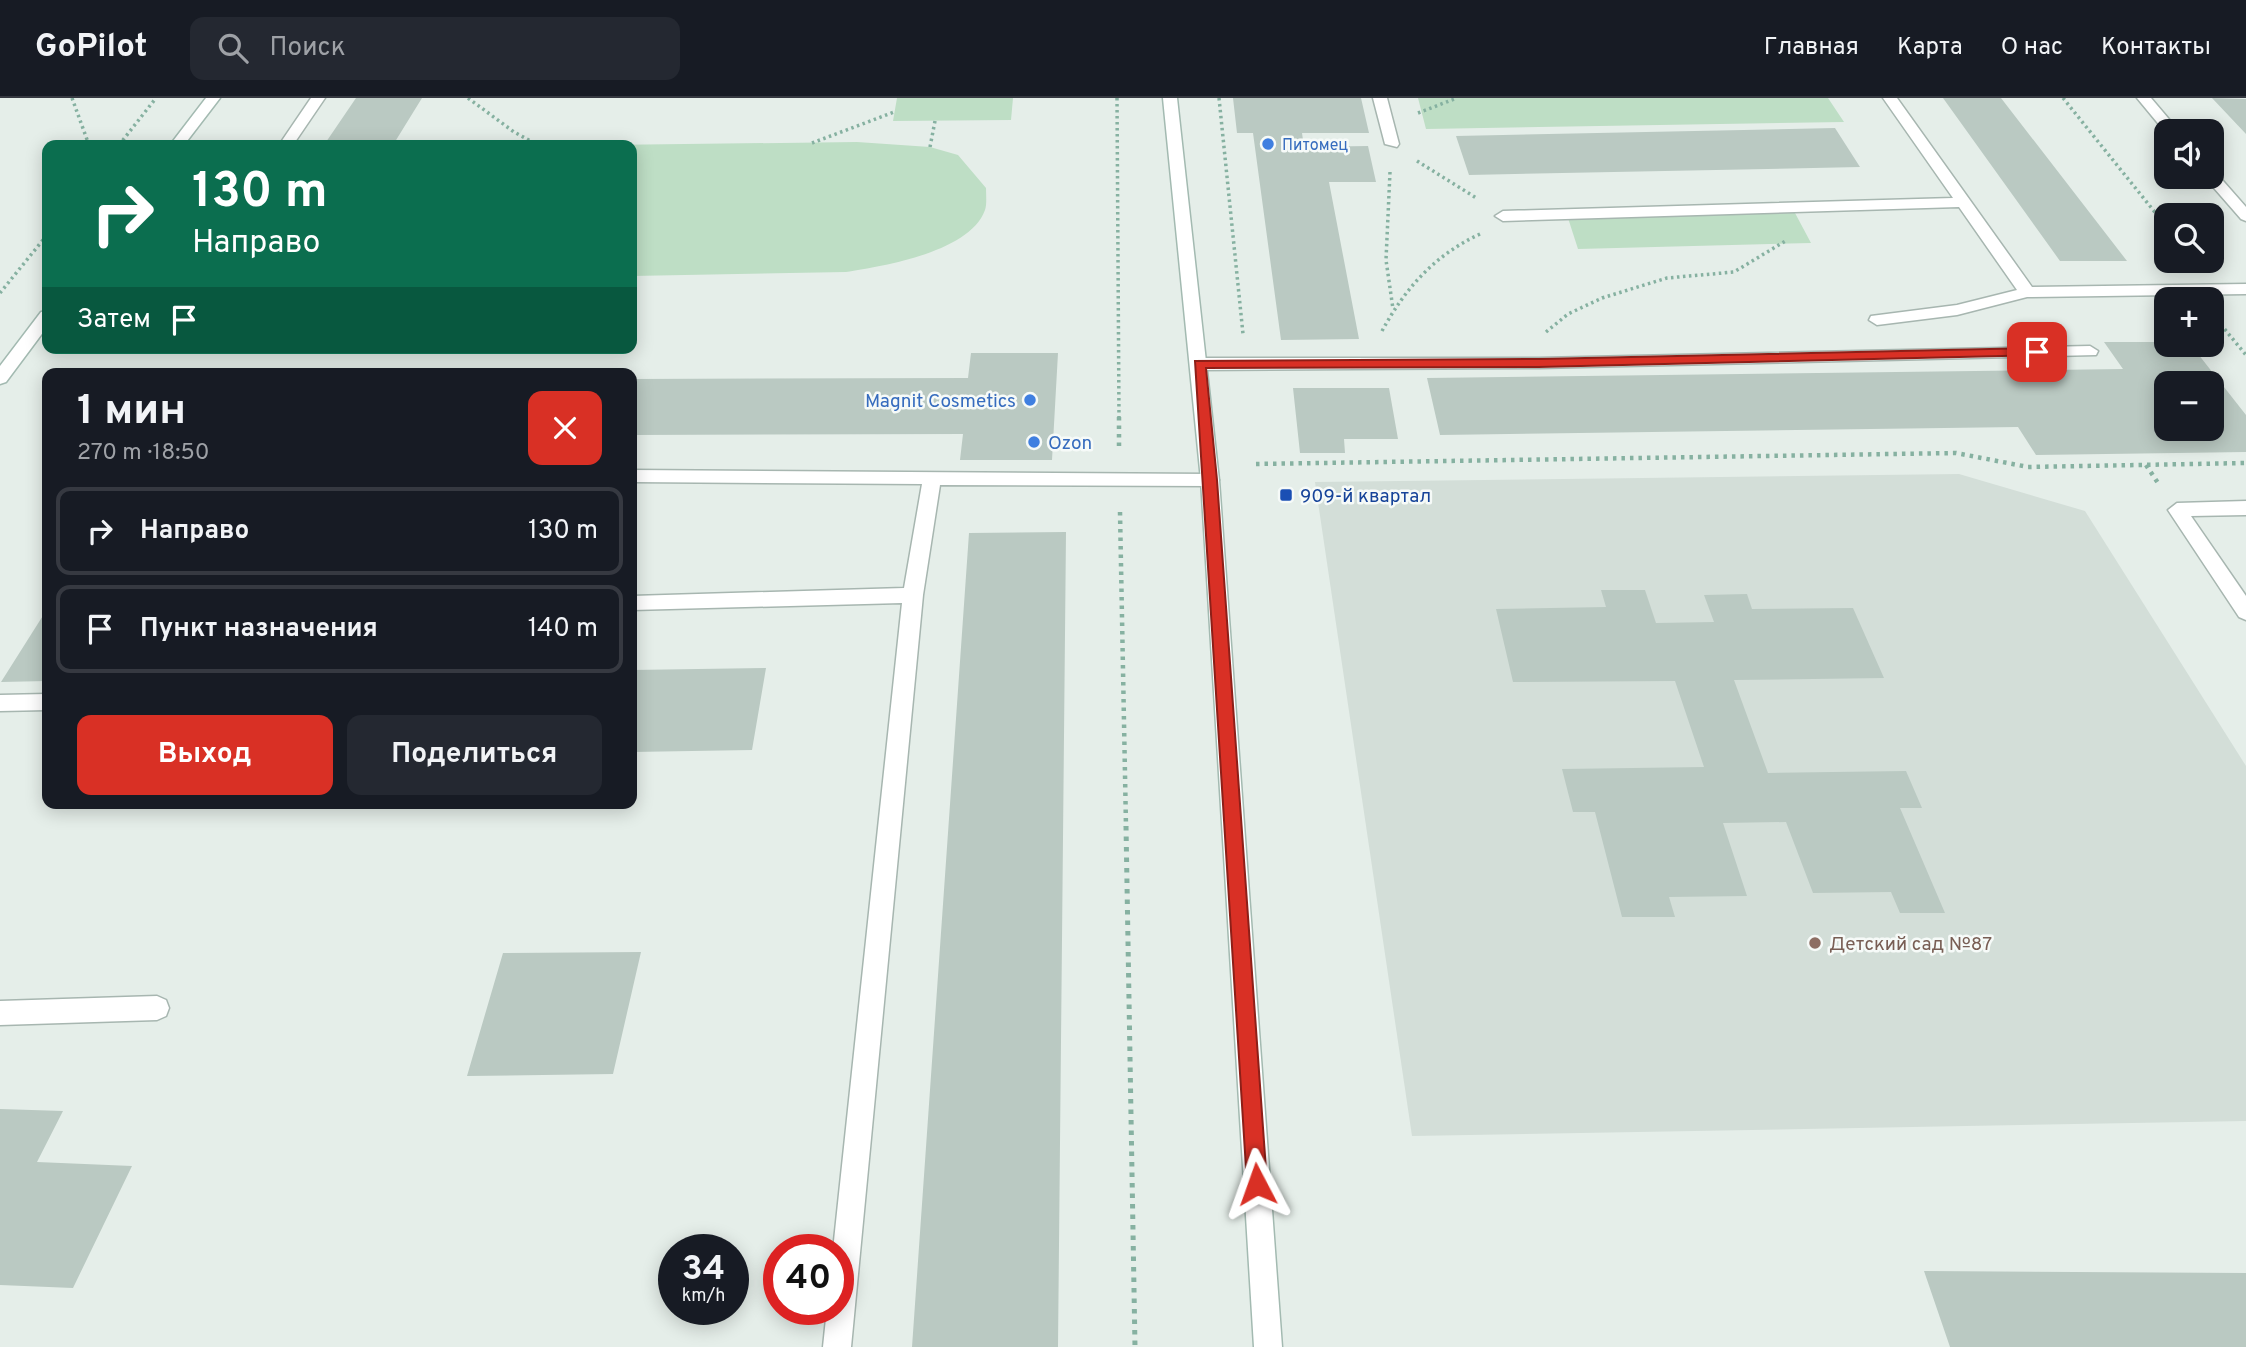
<!DOCTYPE html>
<html lang="ru">
<head>
<meta charset="utf-8">
<style>
	:root { --surface:#171b24; --page:#242831; --text:#f1f3f6; --muted:#9ea1a6; --line:#363941; --accent:#d93025 }
	body { margin:0; font-family:Overpass,sans-serif; background:var(--page); color:var(--text); height:100vh; display:flex; flex-direction:column; font-size:26px; white-space:nowrap }
	* { box-sizing:border-box; margin:0 }
	p { font-size:23px; color:var(--muted) }
	.icon { flex:none; width:38px; height:38px; fill:none; stroke:currentColor; stroke-width:2; stroke-linecap:round; stroke-linejoin:round }
	.map { position:relative; flex:1; overflow:hidden }
	.details { position:absolute; left:42px; top:270px; width:595px; height:441px; display:flex; flex-direction:column; background:var(--surface); border-radius:14px; box-shadow:0 4px 18px #0003 }
	.details>* { flex:none }
	.banner { position:absolute; left:42px; top:42px; width:595px; height:214px; border-radius:14px; box-shadow:0 4px 18px #0003; background:#0b6e4f; color:#fff; overflow:hidden }
	.fabs { position:absolute; left:2154px; top:21px; display:grid; gap:14px }
	.fabs a { display:grid; place-items:center; width:70px; height:70px; border-radius:14px; background:var(--surface); box-shadow:0 4px 18px #0003; font-size:35px }
	.speed { position:absolute; left:658px; top:1136px; display:flex; gap:14px; font-size:35px; font-weight:700; text-align:center }
	.speed>* { display:grid; place-content:center; width:91px; height:91px; border-radius:50%; background:var(--surface); box-shadow:0 4px 18px #0003; line-height:1 }
	.speed small { font-size:18px; font-weight:400 }
	.speed .limit { border:10px solid #d22; background:#fff; color:#111 }
	.pin { position:absolute; display:grid; place-items:center; width:60px; height:60px; color:#fff; margin:-30px; border-radius:14px; box-shadow:0 4px 10px #0006 }
	.me { position:absolute; width:77px; margin:-38px; rotate:356deg; stroke-linejoin:round; filter:drop-shadow(0 0 5px #0008) }
	.turn { display:flex; align-items:center; gap:24px; height:147px; padding:0 35px; font-size:32px }
	.turn .icon { width:91px; height:91px; stroke-width:2.5 }
	.turn b { display:block; font-size:49px; line-height:60px }
	.then { display:flex; align-items:center; height:66px; padding:0 35px; background:#0003; gap:14px; font-size:26px }
	.round { display:grid; place-items:center; flex:none; width:74px; height:74px; border-radius:14px; background:var(--page) }
	.headline { display:flex; align-items:center; justify-content:space-between; height:119px; padding:0 35px }
	h1 { font-size:42px; font-weight:700; line-height:52px }
	.primary-button { display:flex; gap:14px; margin-top:auto; padding:14px 35px }
	.primary-button a { flex:1; height:80px; border-radius:14px; background:var(--accent); color:#fff; font-size:28px; font-weight:700; line-height:80px; text-align:center }
	.primary-button a+a { background:var(--page); color:var(--text) }
	ul { padding:0; list-style:none }
	li { display:flex; align-items:center; gap:21px; height:88px; margin:0 14px 10px; padding:0 21px; border:4px solid var(--line); border-radius:14px }
	li div { flex:1 }
	li b { display:block; font-size:26px }
	li em { font-style:normal }
	header { display:flex; align-items:center; gap:42px; box-sizing:border-box; height:98px; padding:0 35px; background:var(--surface); border-bottom:2px solid var(--line) }
	header strong { font-size:33px }
	nav { display:flex; gap:38px; margin-inline-start:auto; font-size:24px }
	.search { width:490px; height:63px; background:var(--page); display:flex; align-items:center; gap:18px; box-sizing:border-box; padding:0 24px; border-radius:14px; color:var(--muted); font-size:26px }
	.map>svg:first-child { display:block }
</style>
</head>
<body>
<header>
<strong>GoPilot</strong>
<div class="search"><svg class="icon" aria-label="search" viewBox="0 0 24 24"><circle cx="10" cy="10" r="6"/><path d="M15 15l6 6"/></svg>Поиск</div>
<nav><a>Главная</a><a>Карта</a><a>О нас</a><a>Контакты</a></nav>
</header>
<div class="map">
<svg width="2246" height="1249" viewBox="0 0 2246 1249">
	<rect width="100%" height="100%" fill="#e5eee9"/>
	<path fill="#d3ded8" d="M1959,376l126,37 161,255v355l-834,15 -97,-654z"/>
	<path fill="#bedec5" d="M897,0h116l-2,22 -118,1z
		M1418,0h410l16,24 -418,7z
		M857,44l73,5 28,8 28,33c0,7 1,16 -1,22 -15,42 -101,56 -139,62l-214,4v-131h-27z
		M1795,115l16,30 -233,6 -10,-31z"/>
	<path fill="#bac9c2" fill-rule="evenodd" d="M356,0h66l-29,47h-69z
		M1233,0h128l8,35h-67l2,14 64,-1 8,36h-47l30,157 -78,1 -28,-207h-16z
		M1943,0h58l126,163h-67z
		M2212,0l34,1v35z
		M1835,30l25,39 -391,8 -13,-39z
		M2104,244h62v3h25l55,70v37l-210,3 -18,-28 -578,8 -13,-57 696,-9zM2166,285h46v46h-46z
		M971,255h87l-6,107h-92l3,-26 -331,1v-56l336,-1z
		M1293,290h96l9,51h-54l1,14h-45z
		M1066,434l-8,815h-146l57,-814z
		M1601,492h44l11,33 58,-1 -10,-27 43,-1 5,15 101,-1 31,70 -150,2 34,93 138,-2 16,37h-22l45,105h-45l-9,-21 -78,1 -27,-71 -63,1 24,73 -78,1 6,20h-53l-27,-105h-22l-11,-43 142,-2 -29,-86 -162,1 -17,-73 110,-2z
		M47,511v72l-46,1 43,-68z
		M766,570l-14,82 -120,2v-82z
		M641,854l-28,122 -146,2 36,-123z
		M0,1011l63,2 -26,51 95,4 -59,122 -73,-3z
		M1924,1173l322,2v74h-296z"/>
	<g fill="none" stroke-linecap="round" stroke-linejoin="round">
		<g stroke="#a7b6b0" stroke-width="3">
			<path id="lane" d="M311,0h14l-32,47h-14z
				M1373,0h14l12,46 -2,3 -12,-3z
				M1883,0h14l135,189 214,-3v10l-219,3 -70,18 -80,10 -8,-5 2,-4 86,-11 60,-15 -58,-83 -456,14 -8,-5 8,-5 450,-13z
				M2090,248l8,5 -2,4 -557,13 -340,2 -8,-6 8,-6h340z
				M632,372l578,4 9,6 -9,6 -270,-1 -17,110 -72,752h-28l4,-38h11v-59h-5l69,-647 -270,7v-14l272,-8 18,-104 -290,-2z
				M2246,403v14l-55,1 55,80v24l-7,-3 -71,-107 9,-7z
				M47,596v16l-47,1v-16z
				M157,898l9,4 3,8 -3,8 -9,4 -157,5v-24z"/>
		</g>
		<g stroke="#a7b6b0" stroke-width="3">
			<path id="street" d="M2137,0h14l28,33 -13,2z
				M2212,75l5,1 29,33v14l-5,-2 -34,-39 -2,-3h7z"/>
		</g>
		<g stroke="#a3bab1" stroke-width="3">
			<path id="secondary" d="M206,0h14l-36,47h-14z
				M1163,0h14l42,382 63,867h-28l-53,-867z
				M47,213v16l-41,55 -6,2v-18l41,-54z"/>
		</g>
		<path stroke="#86b1a1" stroke-width="3.5" stroke-dasharray="2.5 3.5" stroke-linecap="butt" d="M72,0l17,47
			M468,0l46,34 24,13
			M1117,0l2,321
			M1219,0l24,236
			M2063,0l103,128
			M1418,15l39,-15
			M812,45l82,-31
			M119,47l37,-47
			M930,49l5,-26
			M1417,63l61,38
			M1390,74l-4,88 7,49
			M0,195l47,-58
			M2217,222l29,35
			M1382,233c24,-44 53,-76 98,-97
			M1546,234l22,-18 34,-16 65,-20 67,-6 53,-32"/>
		<path stroke="#86b1a1" stroke-width="4.5" stroke-dasharray="3.5 5" stroke-linecap="butt" d="M1119,319v30
			M1256,366l700,-11 72,14 218,-4
			M2146,367l12,18
			M1120,414l6,315"/>
		<path stroke="#86b1a1" stroke-width="5" stroke-dasharray="4.5 6" stroke-linecap="butt" d="M1126,728l9,521"/>
		<use href="#lane" fill="#fff" fill-rule="evenodd"/>
		<use href="#street" fill="#fff" fill-rule="evenodd"/>
		<use href="#secondary" fill="#fff" fill-rule="evenodd"/>
	</g>
	<path fill="#d93025" stroke="#8d1f18" stroke-width="2" d="M2037,250l6,4 -2,3 -502,12 -333,1 11,112 50,704 -3,7 -7,3 -7,-3 -3,-7 -52,-823 344,-2z"/>
	<g fill="#3f7fe0" stroke="#f6faf8" stroke-width="2.5">
		<circle cx="1268" cy="46" r="7"/>
		<circle cx="1030" cy="302" r="7"/>
		<circle cx="1034" cy="344" r="7"/>
	</g>
	<rect fill="#1a4fb4" stroke="#f6faf8" stroke-width="2.5" x="1279" y="390" width="14" height="14" rx="3.5"/>
	<circle fill="#8d6e63" stroke="#f6faf8" stroke-width="2.5" cx="1815" cy="845" r="7"/>
	<g text-anchor="middle" stroke-width="5" stroke-linejoin="round" paint-order="stroke">
		<g font-size="16" fill="#366cbe" stroke="#f6faf8" text-anchor="start">
			<text x="1282" y="52">Питомец</text>
		</g>
		<g font-size="19" fill="#366cbe" stroke="#f6faf8" text-anchor="end">
			<text x="1016" y="309">Magnit Cosmetics</text>
			<text x="1048" y="351" text-anchor="start">Ozon</text>
		</g>
		<g font-size="19" fill="#164399" stroke="#f6faf8" text-anchor="start">
			<text x="1300" y="404">909-й квартал</text>
		</g>
		<g font-size="19" fill="#785e54" stroke="#f6faf8" text-anchor="start">
			<text x="1829" y="852">Детский сад №87</text>
		</g>
	</g>
</svg>
<div class="fabs">
<a><svg class="icon" aria-label="sound" viewBox="0 0 24 24"><path d="M4 9h4l5-4v14l-5-4H4zM17 9q2 3 0 6"/></svg></a>
<a><svg class="icon" aria-label="search" viewBox="0 0 24 24"><circle cx="10" cy="10" r="6"/><path d="M15 15l6 6"/></svg></a>
<a>+</a>
<a>−</a>
</div>
<div class="speed"><div>34<small>km/h</small></div><div class="limit">40</div></div>
<div class="pin" style="left:2037px;top:254px;background:#d93025"><svg class="icon" aria-label="arrive" viewBox="0 0 24 24"><path d="M6 21V4h12l-3 4 3 4H6"/></svg></div>
<svg class="me" style="left:1257px;top:1086px" viewBox="-20 -20 40 40"><path d="M0-17L14 15 0 8-14 15z" fill="#d93025" stroke="#fff" stroke-width="4"/></svg>
<div class="banner">
<div class="turn"><svg class="icon" aria-label="right" viewBox="0 0 24 24"><path d="M7 20v-9h11M14 6l5 5-5 5"/></svg><div><b>130 m</b>Направо</div></div>
<div class="then">Затем<svg class="icon" aria-label="arrive" viewBox="0 0 24 24"><path d="M6 21V4h12l-3 4 3 4H6"/></svg></div>
</div>
<section class="details">
<div class="headline"><div><h1>1 мин</h1><p>270 m · 18:50</p></div><a class="round" style="background:#d93025;color:#fff"><svg class="icon" aria-label="close" viewBox="0 0 24 24"><path d="M6 6l12 12M18 6L6 18"/></svg></a></div>
<ul>
<li><svg class="icon" aria-label="right" viewBox="0 0 24 24"><path d="M7 20v-9h11M14 6l5 5-5 5"/></svg><div><b>Направо</b></div><em>130 m</em></li>
<li><svg class="icon" aria-label="arrive" viewBox="0 0 24 24"><path d="M6 21V4h12l-3 4 3 4H6"/></svg><div><b>Пункт назначения</b></div><em>140 m</em></li>
</ul>
<div class="primary-button"><a>Выход</a><a>Поделиться</a></div>
</section>
</div>
</body>
</html>
